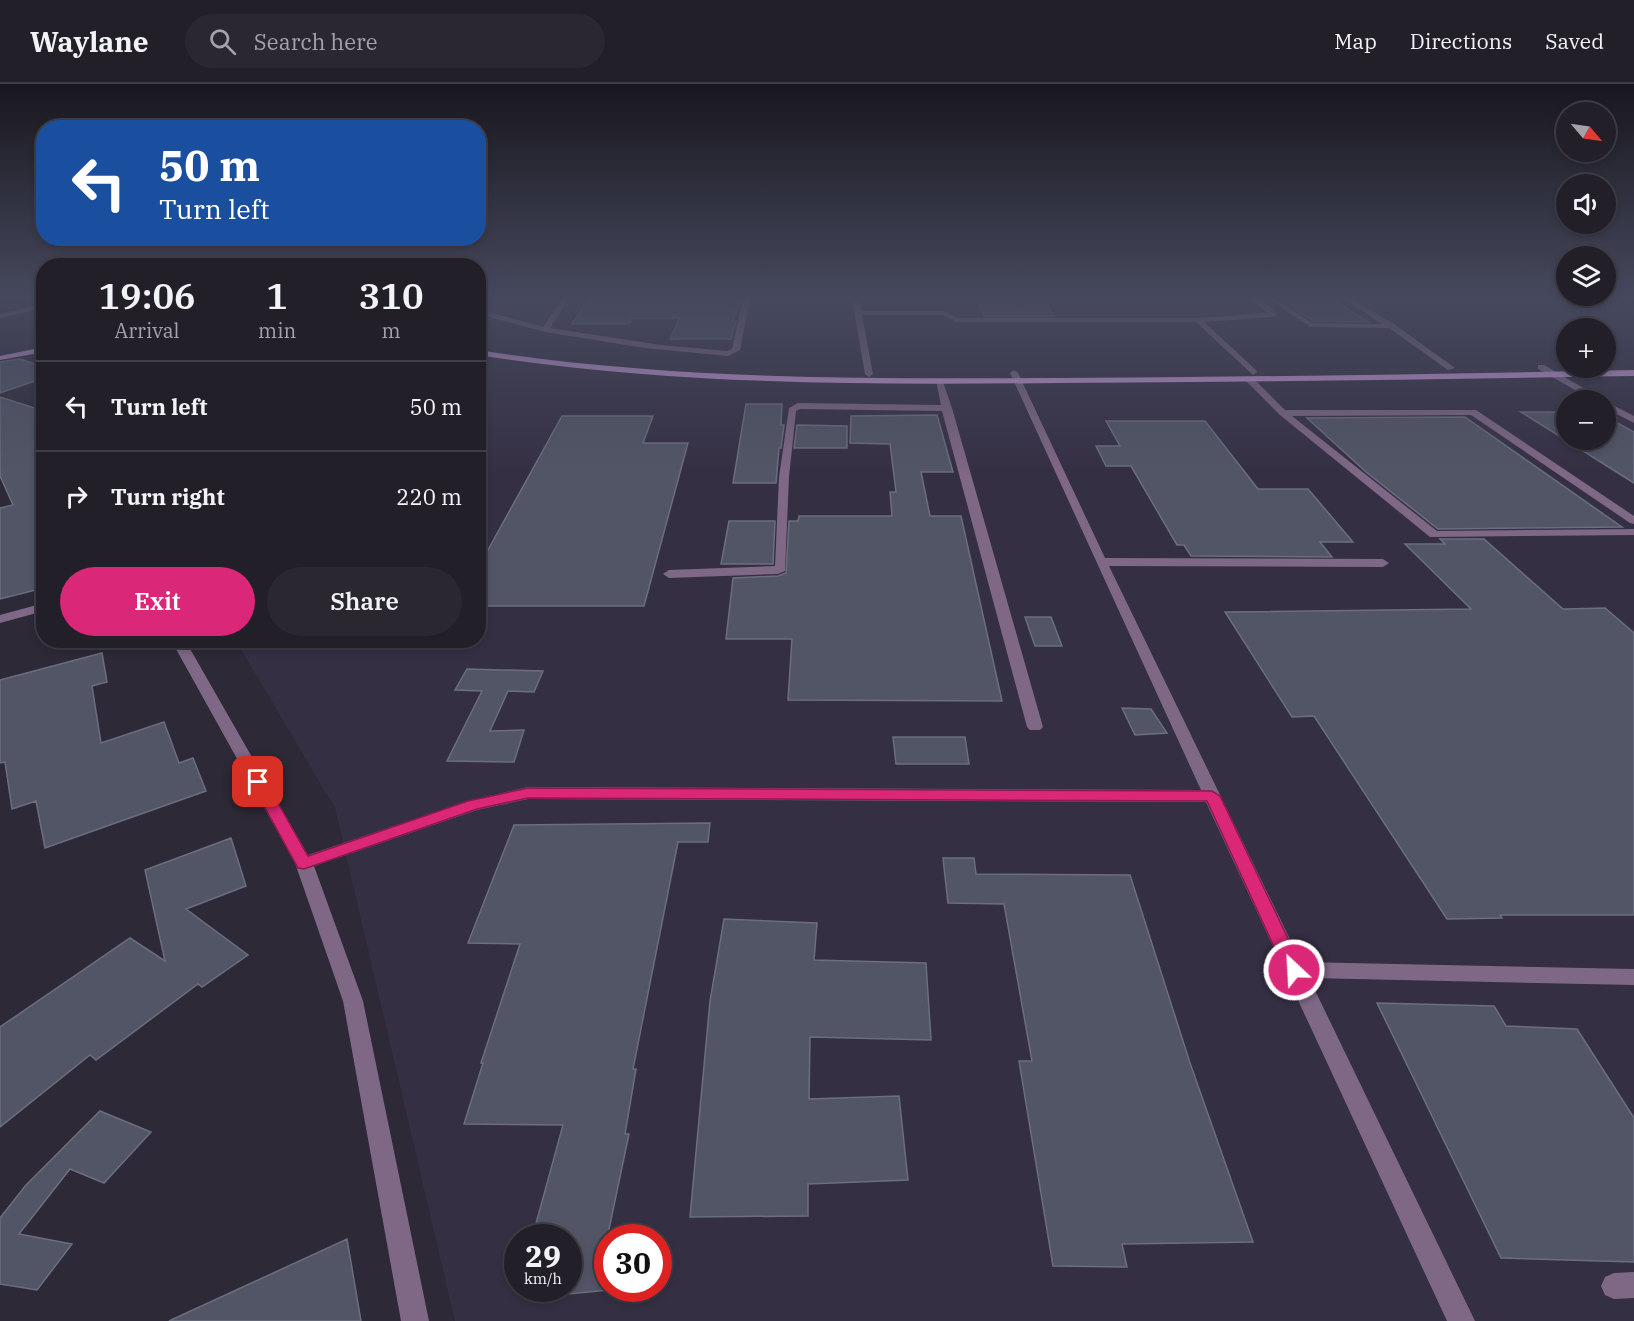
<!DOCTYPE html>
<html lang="en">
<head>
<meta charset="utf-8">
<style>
	:root { --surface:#221f29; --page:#2a2731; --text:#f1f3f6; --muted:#a2a2a8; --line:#3f3d46; --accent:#db2777 }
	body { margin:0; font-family:"IBM Plex Serif",serif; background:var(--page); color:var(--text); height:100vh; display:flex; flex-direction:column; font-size:22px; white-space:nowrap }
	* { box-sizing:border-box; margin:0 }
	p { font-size:20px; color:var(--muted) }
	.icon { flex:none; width:33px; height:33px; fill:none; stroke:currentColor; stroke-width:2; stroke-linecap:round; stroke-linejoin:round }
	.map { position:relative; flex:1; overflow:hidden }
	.panel { position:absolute; left:36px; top:174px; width:450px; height:390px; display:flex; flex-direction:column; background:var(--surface); border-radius:24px; box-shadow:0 3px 9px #0003,0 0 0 2px var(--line) }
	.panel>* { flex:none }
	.hud { position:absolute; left:36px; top:36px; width:450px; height:126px; border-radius:24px; box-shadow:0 3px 9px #0003,0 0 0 2px var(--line); background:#1a4fa0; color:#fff; overflow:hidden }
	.needle { width:39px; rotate:119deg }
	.controls { position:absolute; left:1556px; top:18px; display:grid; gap:12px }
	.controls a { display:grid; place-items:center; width:60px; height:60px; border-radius:50%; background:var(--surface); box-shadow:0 3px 9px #0003,0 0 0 2px var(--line); font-size:30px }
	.speed { position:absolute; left:504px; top:1140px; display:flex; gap:12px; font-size:30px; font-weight:700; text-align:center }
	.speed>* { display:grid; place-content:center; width:78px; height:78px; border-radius:50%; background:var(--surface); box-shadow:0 3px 9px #0003,0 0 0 2px var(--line); line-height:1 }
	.speed small { font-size:15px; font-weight:400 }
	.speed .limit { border:9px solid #d22; background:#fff; color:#111 }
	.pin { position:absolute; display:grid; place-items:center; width:51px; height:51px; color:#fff; margin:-26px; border-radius:12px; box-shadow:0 3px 9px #0006 }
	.me { position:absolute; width:66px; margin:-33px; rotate:335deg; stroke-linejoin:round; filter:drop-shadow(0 0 4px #0008) }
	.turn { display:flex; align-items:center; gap:21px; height:126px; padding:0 24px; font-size:27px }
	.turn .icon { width:78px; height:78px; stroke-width:2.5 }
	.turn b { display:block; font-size:42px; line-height:51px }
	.eta { display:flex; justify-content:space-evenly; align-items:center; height:102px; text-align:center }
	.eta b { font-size:36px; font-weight:600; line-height:42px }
	.cta { display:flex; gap:12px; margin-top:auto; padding:12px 24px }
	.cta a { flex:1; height:69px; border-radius:36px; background:var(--accent); color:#fff; font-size:24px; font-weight:600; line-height:69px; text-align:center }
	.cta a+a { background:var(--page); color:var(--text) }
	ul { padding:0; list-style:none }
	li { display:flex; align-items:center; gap:18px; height:90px; padding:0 24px; border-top:2px solid var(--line) }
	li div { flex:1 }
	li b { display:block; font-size:22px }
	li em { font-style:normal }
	header { display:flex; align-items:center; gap:36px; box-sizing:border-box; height:84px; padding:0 30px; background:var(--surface); border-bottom:2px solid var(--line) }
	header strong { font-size:28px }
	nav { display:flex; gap:33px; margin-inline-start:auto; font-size:21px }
	.search { width:420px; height:54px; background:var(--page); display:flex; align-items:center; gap:15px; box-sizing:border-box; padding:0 21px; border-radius:33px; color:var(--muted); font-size:22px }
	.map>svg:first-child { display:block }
</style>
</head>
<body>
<header>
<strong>Waylane</strong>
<div class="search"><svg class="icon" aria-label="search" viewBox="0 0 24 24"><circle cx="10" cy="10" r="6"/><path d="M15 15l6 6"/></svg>Search here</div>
<nav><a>Map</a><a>Directions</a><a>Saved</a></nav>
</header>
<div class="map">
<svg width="1634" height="1237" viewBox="0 0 1634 1237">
	<rect width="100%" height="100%" fill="#2d2937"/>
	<path fill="#352f44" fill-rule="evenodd" d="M479,215h1155v1022h-1179l-120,-513 -99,-167 242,-1zM1566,244h39v40h-39zM1566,316h39v40h-39zM518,1154h50v50h-50zM608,1154h50v50h-50z"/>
	<path fill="#525565" stroke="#6b6e80" stroke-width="1.5" d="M589,215h151l-7,22h3l-5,18h-61l10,-21h-48l-3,6h-57z
		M977,215h67l10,17h-70z
		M1281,215h51l36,23 -55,-1z
		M20,275l24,8v11l-44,15v-31z
		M0,313l44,14v177l-44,11v-91l13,-3 -13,-29z
		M746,320h36l-1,21h3l-3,23h-2l-3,35h-43z
		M1521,328h45v28h39v-24l29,16v51z
		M937,331l16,57h-32l9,44h31l41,185 -214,-1 4,-61h-66l7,-61 45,-2 8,-3 3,-52h9l1,-5h93l-2,-24h6l-6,-48 -40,-1 1,-27z
		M562,332h91l-10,27h45l-44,163h-166v-38z
		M1465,333l157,110 -184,2 -72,-57 -59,-54z
		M1106,337h99l53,68h50l45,53h-33l12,15 -141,-1 -7,-11h-7l-46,-79h-25l-10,-20h24z
		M797,341l50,1v22h-53z
		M729,437h46l-2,43h-52z
		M1440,455h44l79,70 42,-1 29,25v282h-134l2,3 -55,1 -133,-203 -22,1 -67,-105 246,-3 -66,-65h40z
		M1025,533h26l11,29h-27z
		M102,569l5,29 -15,4 9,57 63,-21 15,41 14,-5 13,33 -161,57 -9,-47 -24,8 -7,-47 -5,1v-83z
		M467,585l76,2 -9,21 -26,-1 -18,40 34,-1 -10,32 -67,-1 35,-70 -27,-1z
		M1122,624l29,1 16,24 -32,2z
		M893,653h72l4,27h-73z
		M710,739l-2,19h-30l-45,227h3l-11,65h4l-21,100v56l-40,4v-56h-36l31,-113 -99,-1 19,-61h-2l39,-119 -52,-1 46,-118z
		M231,754l15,48 -60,23 62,46 -46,32 -4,-3 -102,76 -6,-5 -90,72v-100l130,-89 35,23 -20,-91z
		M943,774h31l2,16 154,1 60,188 63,179 -131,2 5,23 -74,-1 -34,-205h13l-28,-157 -56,-1z
		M724,835l93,4 -3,37 112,3 5,77 -121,-3 -1,62 90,-3 9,84 -100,4v32l-118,1 20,-216z
		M1377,919l117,3 12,20 71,3 57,89v144l-133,-4z
		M100,1027l51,21 -47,51 -34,-14 -51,65 53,10 -35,46 -37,-6v-66l26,-33z
		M347,1155l14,82h-192z"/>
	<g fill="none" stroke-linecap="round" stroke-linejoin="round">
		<path fill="#7f6786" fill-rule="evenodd" d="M562,215h7l-19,29 111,17 66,6 5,-2 11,-50h7l-10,51 -12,6 -83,-8 -100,-16 -67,-18v-5l65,18z
			M852,215h7l2,12h83l14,7h240l70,-5 -18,-14c10,0 23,7 27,16l-4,2 -69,5 52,48 1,2 -4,3 -57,-53h-240l-13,-7h-81l11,59 -4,3 -4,-3z
			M1269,215h8l35,24 70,1 -38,-25h8l42,25 61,44 -7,2 -59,-42 -79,-1z
			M44,220v4l-44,10v-4z
			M1538,281h6l60,35h-11l-55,-31z
			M1014,286l4,3 87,185 278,1 6,4 -6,4 -274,-1 192,396 333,7v16l-325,-7 166,343h-28l-241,-519 -678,-3 -51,11 -163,56 49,135 66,320h-28l-58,-320 -48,-138 -124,-223h14l123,215 160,-54 60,-14 673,3 -191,-417z
			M1246,293h6l33,33h191l158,106v8l-4,-1 -159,-108 -179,1 145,115 197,-2v6l-204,2 -150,-122 -34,-34z
			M936,296l7,2 9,26 91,319 -3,3h-10l-3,-3 -85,-316 -142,-2 -4,2 -7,66 -4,94 -7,3 -109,4 -6,-4 6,-4 106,-4 4,-89 10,-69 9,-5 143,2z
			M1605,317l29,15v7l-29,-15z
			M44,519v8l-44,12v-8z
			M1634,1188v26l-20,1 -9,-4 -4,-9 4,-9 9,-4z"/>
		<path fill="#d3a1e1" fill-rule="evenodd" d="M44,263v5l-44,8v-4z
			M478,266c194,30 385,29 580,28 192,-1 384,-4 576,-8v6c-192,3 -384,6 -576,7 -196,2 -385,2 -580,-28z"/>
	</g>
	<linearGradient id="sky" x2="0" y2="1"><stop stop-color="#19171e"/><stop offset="0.55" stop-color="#46495e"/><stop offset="1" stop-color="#46495e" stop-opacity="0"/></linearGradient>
	<rect width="1634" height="388" fill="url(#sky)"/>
	<path fill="#db2777" stroke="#8e194d" stroke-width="1.5" d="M258,693l8,5 42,74 160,-55 60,-13 684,3 8,5 83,174 -3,5 -6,2 -7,-2 -80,-174 -679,-3 -51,11 -173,60 -6,-1 -47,-86z"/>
</svg>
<div class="controls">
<a><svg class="needle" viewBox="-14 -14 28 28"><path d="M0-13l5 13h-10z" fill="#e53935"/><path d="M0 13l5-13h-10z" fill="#a2a2a8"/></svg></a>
<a><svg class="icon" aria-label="sound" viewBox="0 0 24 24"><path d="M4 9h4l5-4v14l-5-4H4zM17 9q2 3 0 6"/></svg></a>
<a><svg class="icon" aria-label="layers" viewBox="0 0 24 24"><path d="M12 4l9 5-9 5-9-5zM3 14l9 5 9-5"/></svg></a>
<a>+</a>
<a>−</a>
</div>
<div class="speed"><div>29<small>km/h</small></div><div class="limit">30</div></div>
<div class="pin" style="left:258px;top:698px;background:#d93025"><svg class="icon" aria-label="arrive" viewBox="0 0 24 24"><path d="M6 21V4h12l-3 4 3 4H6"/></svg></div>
<svg class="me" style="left:1294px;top:886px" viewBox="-20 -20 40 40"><circle r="17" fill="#db2777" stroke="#fff" stroke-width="3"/><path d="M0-11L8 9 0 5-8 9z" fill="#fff"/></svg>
<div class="hud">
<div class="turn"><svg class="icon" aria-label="left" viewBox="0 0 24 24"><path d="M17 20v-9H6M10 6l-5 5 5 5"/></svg><div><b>50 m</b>Turn left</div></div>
</div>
<section class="panel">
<div class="eta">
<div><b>19:06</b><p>Arrival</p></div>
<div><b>1</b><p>min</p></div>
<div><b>310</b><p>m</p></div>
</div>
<ul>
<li><svg class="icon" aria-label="left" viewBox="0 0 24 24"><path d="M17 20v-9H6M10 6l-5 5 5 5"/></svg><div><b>Turn left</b></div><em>50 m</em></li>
<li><svg class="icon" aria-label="right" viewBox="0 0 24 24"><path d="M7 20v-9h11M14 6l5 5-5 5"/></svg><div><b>Turn right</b></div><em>220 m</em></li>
</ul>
<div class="cta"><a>Exit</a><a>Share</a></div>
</section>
</div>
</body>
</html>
